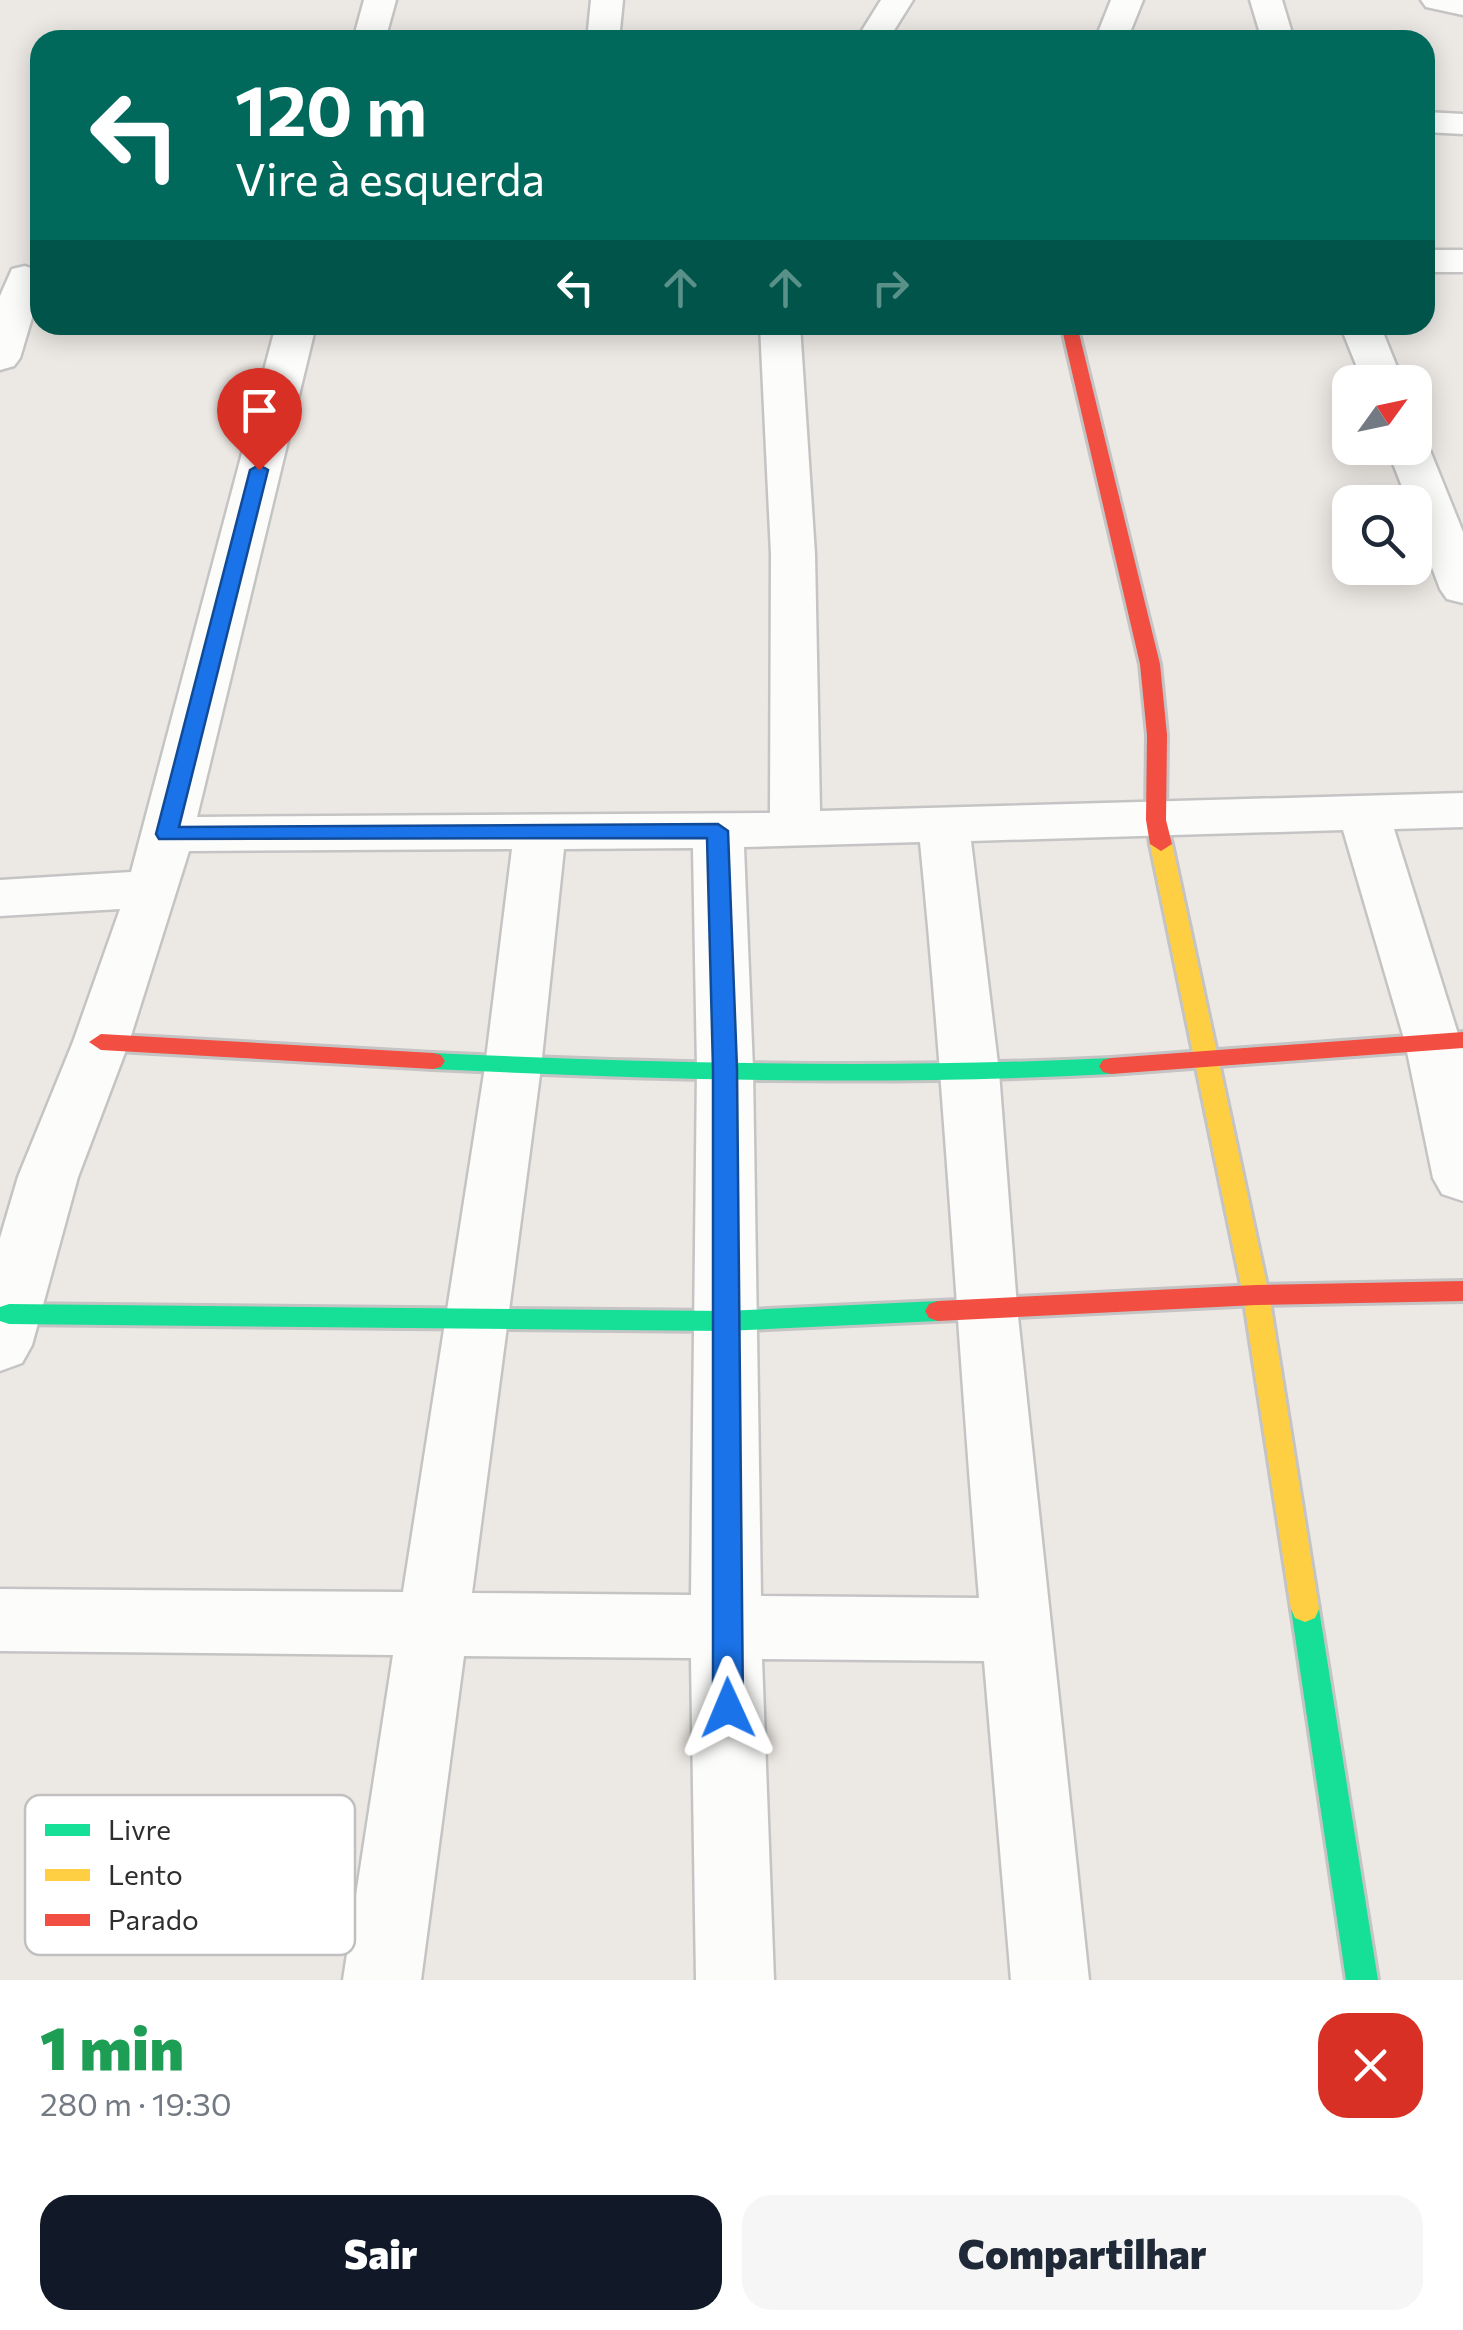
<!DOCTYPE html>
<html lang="pt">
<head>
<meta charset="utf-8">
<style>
	:root { --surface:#fff; --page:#f6f6f7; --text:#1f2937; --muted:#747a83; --accent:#111827 }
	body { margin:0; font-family:Commissioner,sans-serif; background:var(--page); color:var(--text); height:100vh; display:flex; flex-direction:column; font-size:38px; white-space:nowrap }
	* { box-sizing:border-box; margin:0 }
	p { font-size:32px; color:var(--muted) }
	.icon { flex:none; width:55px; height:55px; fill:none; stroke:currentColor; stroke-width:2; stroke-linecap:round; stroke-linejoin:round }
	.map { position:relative; height:1980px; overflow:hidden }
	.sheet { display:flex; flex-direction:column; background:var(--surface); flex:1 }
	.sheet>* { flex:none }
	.top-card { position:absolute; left:30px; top:30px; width:1405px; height:305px; border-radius:30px; box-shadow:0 5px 25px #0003; background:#00695c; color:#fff; overflow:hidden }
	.needle { width:65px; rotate:57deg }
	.fabs { position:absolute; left:1332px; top:365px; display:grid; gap:20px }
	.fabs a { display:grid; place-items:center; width:100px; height:100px; border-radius:20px; background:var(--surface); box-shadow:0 5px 25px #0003; font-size:50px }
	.pin { position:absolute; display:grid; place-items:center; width:85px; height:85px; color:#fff; margin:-102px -42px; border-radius:50% 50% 50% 0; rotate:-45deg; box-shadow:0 0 10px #0007 }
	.pin .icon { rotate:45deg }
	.me { position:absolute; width:110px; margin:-55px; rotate:359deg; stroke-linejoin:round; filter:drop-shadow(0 0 8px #0008) }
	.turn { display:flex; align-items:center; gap:35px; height:210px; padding:0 40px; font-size:45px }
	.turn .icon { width:130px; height:130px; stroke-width:2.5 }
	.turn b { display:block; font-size:70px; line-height:85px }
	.lanes { display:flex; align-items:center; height:95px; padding:0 40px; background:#0003; justify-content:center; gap:50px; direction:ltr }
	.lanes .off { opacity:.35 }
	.round { display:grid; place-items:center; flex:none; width:105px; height:105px; border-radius:30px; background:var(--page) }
	.overview { display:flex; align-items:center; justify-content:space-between; height:170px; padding:0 40px }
	h1 { font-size:60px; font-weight:800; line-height:75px; color:#1e9e55 }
	.primary-button { display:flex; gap:20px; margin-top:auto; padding:20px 40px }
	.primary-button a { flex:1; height:115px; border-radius:30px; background:var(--accent); color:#fff; font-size:40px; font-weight:800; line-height:115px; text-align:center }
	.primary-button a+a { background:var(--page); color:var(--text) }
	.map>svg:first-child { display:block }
</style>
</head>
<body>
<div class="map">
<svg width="1463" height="1980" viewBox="0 0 1463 1980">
	<rect width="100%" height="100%" fill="#ece8e4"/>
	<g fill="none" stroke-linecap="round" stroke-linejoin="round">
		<g stroke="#c5c4c5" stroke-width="5">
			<path id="street" d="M364,0h32l-11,40h-32z
				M591,0h32l-4,40h-32z
				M881,0h32l-25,40h-32z
				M1111,0h32l-16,40h-32z
				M1250,0h32l12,40h-32z
				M1421,0h42v15l-37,-8z
				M1425,112l38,2v20l-38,-2z
				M1425,250h38v22h-38z
				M25,266l15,5v20l-20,67 -6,8 -14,4v-74l12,-27z
				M276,325h40l-119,492 573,-4 1,-259 -11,-229h40l15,229 5,257 643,-18v34l-69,2 69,221v151l-21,-7 -9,-16 -28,-136 -62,-212 -372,11 28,231 18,235 72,673h-78l-27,-319 -222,-2 12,321h-78l-5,-322 -227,-2 -43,324h-78l50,-325 -393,-4v-62l403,3 82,-525 27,-218 -323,2 -60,191 -51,135 -46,168 -10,18 -22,8v-133l18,-61 55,-135 47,-133 -120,7v-36l131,-8zM920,842c25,252 38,504 59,756l-218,-2 -8,-527 -9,-222zM693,848l4,221 -6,526 -219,-2 69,-526 23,-218z
				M1340,325h40l23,57h-40z
				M1415,437l8,2 6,9 34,84v71l-16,-4 -7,-10 -25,-67v-20h-7l-21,-54h28z"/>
		</g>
		<g stroke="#c5c4c5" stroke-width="6">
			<path id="fast" d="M433,1053c226,10 452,16 678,5l8,2 4,6 -4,6 -8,2c-226,12 -452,6 -678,-5l-8,-2 -4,-6 4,-6z
				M938,1301l9,3 4,7 -4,7 -9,3 -213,10 -716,-7 -9,-3v-14l9,-3 716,7z
				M1305,1596l10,4 4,9 59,371h-32l-55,-371 4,-9z"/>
		</g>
		<g stroke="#c5c4c5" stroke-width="6">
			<path id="slow" d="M1161,837l11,7 97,451 50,314 -4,9 -10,4 -10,-4 -4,-9 -48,-314 -93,-451z"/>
		</g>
		<g stroke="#c5c4c5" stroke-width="6">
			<path id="jam" d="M1061,325h16l83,339 7,71 -1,85 6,24 -11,7 -11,-7 -4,-24 1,-85 -7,-71z
				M1463,1032v16l-352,26 -8,-2 -4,-6 4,-6 8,-2z
				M101,1034l332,19 8,2 4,6 -4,6 -8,2 -332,-19 -12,-8z
				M1463,1281v20l-207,4 -318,16 -9,-3 -4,-7 4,-7 9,-3 318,-16z"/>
		</g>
		<use href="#street" fill="#fcfcfb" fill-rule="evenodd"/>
		<use href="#fast" fill="#16e098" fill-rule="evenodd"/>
		<use href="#slow" fill="#ffcf43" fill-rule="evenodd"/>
		<use href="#jam" fill="#f24e42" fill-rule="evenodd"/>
	</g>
	<path fill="#1a73e8" stroke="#114b97" stroke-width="2.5" d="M259,465l9,5 -89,357 539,-3 10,7 9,238 6,639 -5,9 -10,4 -11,-4 -4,-9v-639l-6,-231 -548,1 -3,-5 94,-364z"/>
	<rect x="25" y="1795" width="330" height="160" rx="15" fill="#fff" stroke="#c0c0c0" stroke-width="2.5"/>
	<rect x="45" y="1824" width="45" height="12" fill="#16e098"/>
	<rect x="45" y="1869" width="45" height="12" fill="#ffcf43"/>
	<rect x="45" y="1914" width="45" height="12" fill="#f24e42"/>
	<g font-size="28" fill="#2e2e2e">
		<text x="108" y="1840">Livre</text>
		<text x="108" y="1885">Lento</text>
		<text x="108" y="1930">Parado</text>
	</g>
</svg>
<div class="fabs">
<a><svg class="needle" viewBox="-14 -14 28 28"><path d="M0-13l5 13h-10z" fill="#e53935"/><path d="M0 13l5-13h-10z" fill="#747a83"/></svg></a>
<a><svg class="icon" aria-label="search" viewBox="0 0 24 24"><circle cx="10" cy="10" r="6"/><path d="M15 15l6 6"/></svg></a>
</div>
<div class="pin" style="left:259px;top:470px;background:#d93025"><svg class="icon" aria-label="arrive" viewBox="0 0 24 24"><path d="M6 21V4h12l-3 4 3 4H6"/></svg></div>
<svg class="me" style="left:728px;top:1708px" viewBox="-20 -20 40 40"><path d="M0-17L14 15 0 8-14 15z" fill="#1a73e8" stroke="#fff" stroke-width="4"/></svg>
<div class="top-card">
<div class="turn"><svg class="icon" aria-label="left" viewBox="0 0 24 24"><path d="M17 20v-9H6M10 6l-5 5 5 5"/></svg><div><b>120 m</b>Vire à esquerda</div></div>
<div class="lanes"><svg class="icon" aria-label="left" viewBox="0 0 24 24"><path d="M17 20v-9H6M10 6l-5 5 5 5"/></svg><svg class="icon off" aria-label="ahead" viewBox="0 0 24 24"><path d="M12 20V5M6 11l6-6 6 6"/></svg><svg class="icon off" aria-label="ahead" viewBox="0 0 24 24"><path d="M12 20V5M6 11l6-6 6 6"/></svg><svg class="icon off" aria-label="right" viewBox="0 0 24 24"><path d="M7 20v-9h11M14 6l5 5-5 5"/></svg></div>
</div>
</div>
<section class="sheet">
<div class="overview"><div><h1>1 min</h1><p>280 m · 19:30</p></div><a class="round" style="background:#d93025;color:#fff"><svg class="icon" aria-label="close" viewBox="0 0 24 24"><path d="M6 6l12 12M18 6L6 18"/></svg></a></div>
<div class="primary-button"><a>Sair</a><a>Compartilhar</a></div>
</section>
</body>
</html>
